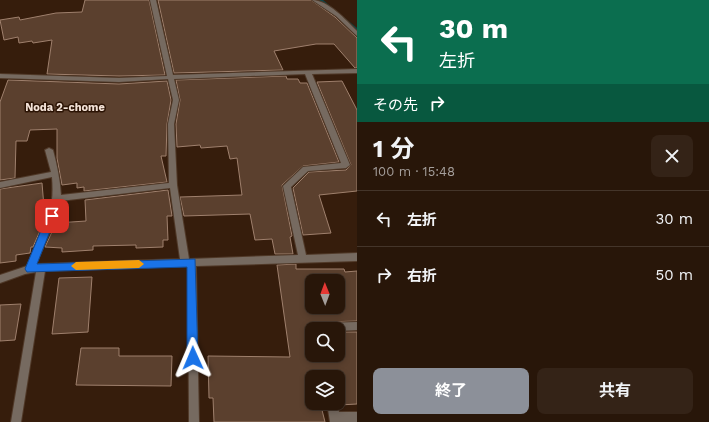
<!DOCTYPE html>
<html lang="ja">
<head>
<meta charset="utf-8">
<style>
	:root { --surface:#281609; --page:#342317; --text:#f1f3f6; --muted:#a59f9c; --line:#44352a; --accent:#8c9099 }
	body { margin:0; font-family:"Work Sans","Noto Sans JP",sans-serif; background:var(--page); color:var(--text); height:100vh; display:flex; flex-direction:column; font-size:15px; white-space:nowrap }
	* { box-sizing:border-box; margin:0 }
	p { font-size:13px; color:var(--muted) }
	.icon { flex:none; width:22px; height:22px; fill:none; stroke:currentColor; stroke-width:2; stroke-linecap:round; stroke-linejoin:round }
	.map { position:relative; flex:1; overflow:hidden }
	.sheet { display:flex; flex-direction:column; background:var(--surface); width:352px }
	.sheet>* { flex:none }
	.banner { background:#0b6e4f; color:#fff; overflow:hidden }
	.needle { width:26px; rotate:359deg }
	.buttons { position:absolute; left:305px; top:274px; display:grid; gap:8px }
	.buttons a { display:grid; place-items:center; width:40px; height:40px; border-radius:8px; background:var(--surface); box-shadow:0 2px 6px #0003,0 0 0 1px var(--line); font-size:20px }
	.pin { position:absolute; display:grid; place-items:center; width:34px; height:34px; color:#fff; margin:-17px; border-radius:8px; box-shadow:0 2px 6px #0006 }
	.me { position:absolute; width:44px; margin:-22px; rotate:359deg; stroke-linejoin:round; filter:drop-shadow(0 0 3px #0008) }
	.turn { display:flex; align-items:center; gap:14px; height:84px; padding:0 16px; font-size:18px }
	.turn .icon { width:52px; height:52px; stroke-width:2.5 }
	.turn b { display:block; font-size:28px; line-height:34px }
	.then { display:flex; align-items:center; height:38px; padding:0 16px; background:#0003; gap:8px; font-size:15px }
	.round { display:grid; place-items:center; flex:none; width:42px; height:42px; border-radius:8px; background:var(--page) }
	.overview { display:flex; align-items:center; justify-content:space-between; height:68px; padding:0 16px }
	h1 { font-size:24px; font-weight:700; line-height:30px }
	.button { display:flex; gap:8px; margin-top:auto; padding:8px 16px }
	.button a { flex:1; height:46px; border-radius:8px; background:var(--accent); color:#fff; font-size:16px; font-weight:700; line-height:46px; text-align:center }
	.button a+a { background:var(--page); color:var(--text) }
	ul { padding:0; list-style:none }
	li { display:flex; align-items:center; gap:12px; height:56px; padding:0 16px; border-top:1px solid var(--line) }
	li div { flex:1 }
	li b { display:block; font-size:15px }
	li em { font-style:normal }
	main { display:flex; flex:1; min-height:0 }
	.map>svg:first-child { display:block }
</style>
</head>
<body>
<main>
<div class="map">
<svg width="357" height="422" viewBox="0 0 357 422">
	<rect width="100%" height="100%" fill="#361d0c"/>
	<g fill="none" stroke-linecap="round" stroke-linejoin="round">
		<path fill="#0b4547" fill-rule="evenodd" d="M319,0h4l34,28v3z"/>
	</g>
	<path fill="#5b402e" stroke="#9f806d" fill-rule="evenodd" d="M85,0h64l16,75 -46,1 -72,-2 5,-34 -19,3 -1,-2 -13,2 -1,-6 -14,3 -4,-20 19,-3 1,3 36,-7 26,-1z
		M158,0h153l24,17 22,21v30h-2l-21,-24h-18l-42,7 9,19 -109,3z
		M286,76l1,3h11l2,4h7l32,79 -36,4 -21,19 10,51 -2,1 3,17h-18l-3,-15 -17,1 -5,-26 -66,2 -4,-19 62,-2 -5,-37 -7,1 -3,-13 -26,2 -1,-3 -23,2 -1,-23 4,-24 -4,-20z
		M8,80l111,4 48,-3 4,19 -4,24 -1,32h-5l6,26 -83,9v-4l-7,1v-5l-15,2 -5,-27v-29l-27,1 -3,11h-11l-1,37 -15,2v-78z
		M342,81l15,29v81l-38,4 12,38 -28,2 -10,-47 16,-16 37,-2 5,-5 -34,-83z
		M42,183l3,36 -12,28h-2l-1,6 -14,2v6l-16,2v-74z
		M168,190l4,26h-5l1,24h-5v7l-27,1v-3l-43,1v4l-31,2v-4l-17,-1 11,-24 30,-2 -1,-21z
		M296,264v5h48l1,3 12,-1v50l-31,1 -4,1 -2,6h-8v26h26v-23h19v72l-18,1 -1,-28h-26v26h14v3h-5l4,16h-111l-1,-24h-4l-1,-42 82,1 -13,-92zM312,281h26v26h-26z
		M92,277l-4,55 -36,2 7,-56z
		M21,304l-6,36 -15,1v-36z
		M81,348h38v8h53l-1,30 -95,-1z"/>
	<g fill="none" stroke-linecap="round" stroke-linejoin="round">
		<g stroke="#503928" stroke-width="2">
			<path id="minor" d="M150,0h6l17,75 184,-6v4l-45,1 38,91 -4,3 -38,3 -17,16 15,68 51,-2v8l-161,5 3,156h-10l-1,-156 -143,5 -24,151h-10l25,-150 -11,2 -25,9v-8l27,-9 22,-53c4,-12 4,-23 3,-36l-52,11v-6l51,-10 -6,-22 4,-2 4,2c4,15 7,29 8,45l108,-12 -1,-59 5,-24 -5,-21 -49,3 -119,-4v-4l119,4 48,-2zM305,74l36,89 -38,4 -20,19 15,69 -109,4 -12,-74 -3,-61 5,-24 -5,-21zM170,188l10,71 -144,5 18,-41 6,-22z
				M312,0c16,0 34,20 45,31v5l-21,-20z
				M357,322v8l-19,1v-2h-16l-1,-2 2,-3 3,-1z
				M327,403h10l2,9h18v10h-27z"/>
		</g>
		<use href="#minor" fill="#766a60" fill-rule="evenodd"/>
	</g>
	<path fill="#1a73e8" stroke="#114b97" d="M52,213l4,3 -19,48 158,-5 3,99 -1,4 -4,2 -4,-2 -2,-4v-91l-160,5 -2,-3 22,-53z"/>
	<path fill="#f59e0b" d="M139,260l5,4 -5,4 -63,2 -5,-4 5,-4z"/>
	<g text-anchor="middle" stroke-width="3" stroke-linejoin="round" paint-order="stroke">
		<g font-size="11" font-weight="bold" fill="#f3e2d7" stroke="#2b1304">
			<text x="65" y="111">Noda 2-chome</text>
		</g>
	</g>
</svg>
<div class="buttons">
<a><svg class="needle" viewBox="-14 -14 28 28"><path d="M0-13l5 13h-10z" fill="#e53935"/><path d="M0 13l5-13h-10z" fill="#a59f9c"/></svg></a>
<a><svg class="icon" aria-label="search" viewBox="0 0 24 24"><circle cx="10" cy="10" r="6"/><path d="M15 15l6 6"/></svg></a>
<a><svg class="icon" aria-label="layers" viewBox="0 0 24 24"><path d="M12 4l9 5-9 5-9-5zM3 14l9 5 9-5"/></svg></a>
</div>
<div class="pin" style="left:52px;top:216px;background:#d93025"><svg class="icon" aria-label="arrive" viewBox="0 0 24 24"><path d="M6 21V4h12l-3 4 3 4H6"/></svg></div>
<svg class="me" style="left:193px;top:358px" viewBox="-20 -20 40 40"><path d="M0-17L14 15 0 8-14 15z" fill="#1a73e8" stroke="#fff" stroke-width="4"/></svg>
</div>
<section class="sheet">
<div class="banner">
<div class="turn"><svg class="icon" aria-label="left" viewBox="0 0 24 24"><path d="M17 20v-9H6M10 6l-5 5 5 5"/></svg><div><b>30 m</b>左折</div></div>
<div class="then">その先<svg class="icon" aria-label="right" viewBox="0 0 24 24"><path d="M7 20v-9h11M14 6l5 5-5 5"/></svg></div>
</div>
<div class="overview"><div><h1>1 分</h1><p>100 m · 15:48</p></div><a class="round"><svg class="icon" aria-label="close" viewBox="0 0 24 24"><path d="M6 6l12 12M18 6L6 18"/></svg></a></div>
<ul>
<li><svg class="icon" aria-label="left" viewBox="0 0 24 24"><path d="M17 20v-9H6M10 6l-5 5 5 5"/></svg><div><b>左折</b></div><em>30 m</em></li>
<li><svg class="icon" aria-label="right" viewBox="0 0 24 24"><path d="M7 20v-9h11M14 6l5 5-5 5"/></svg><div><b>右折</b></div><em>50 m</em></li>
</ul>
<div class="button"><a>終了</a><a>共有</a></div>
</section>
</main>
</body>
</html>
